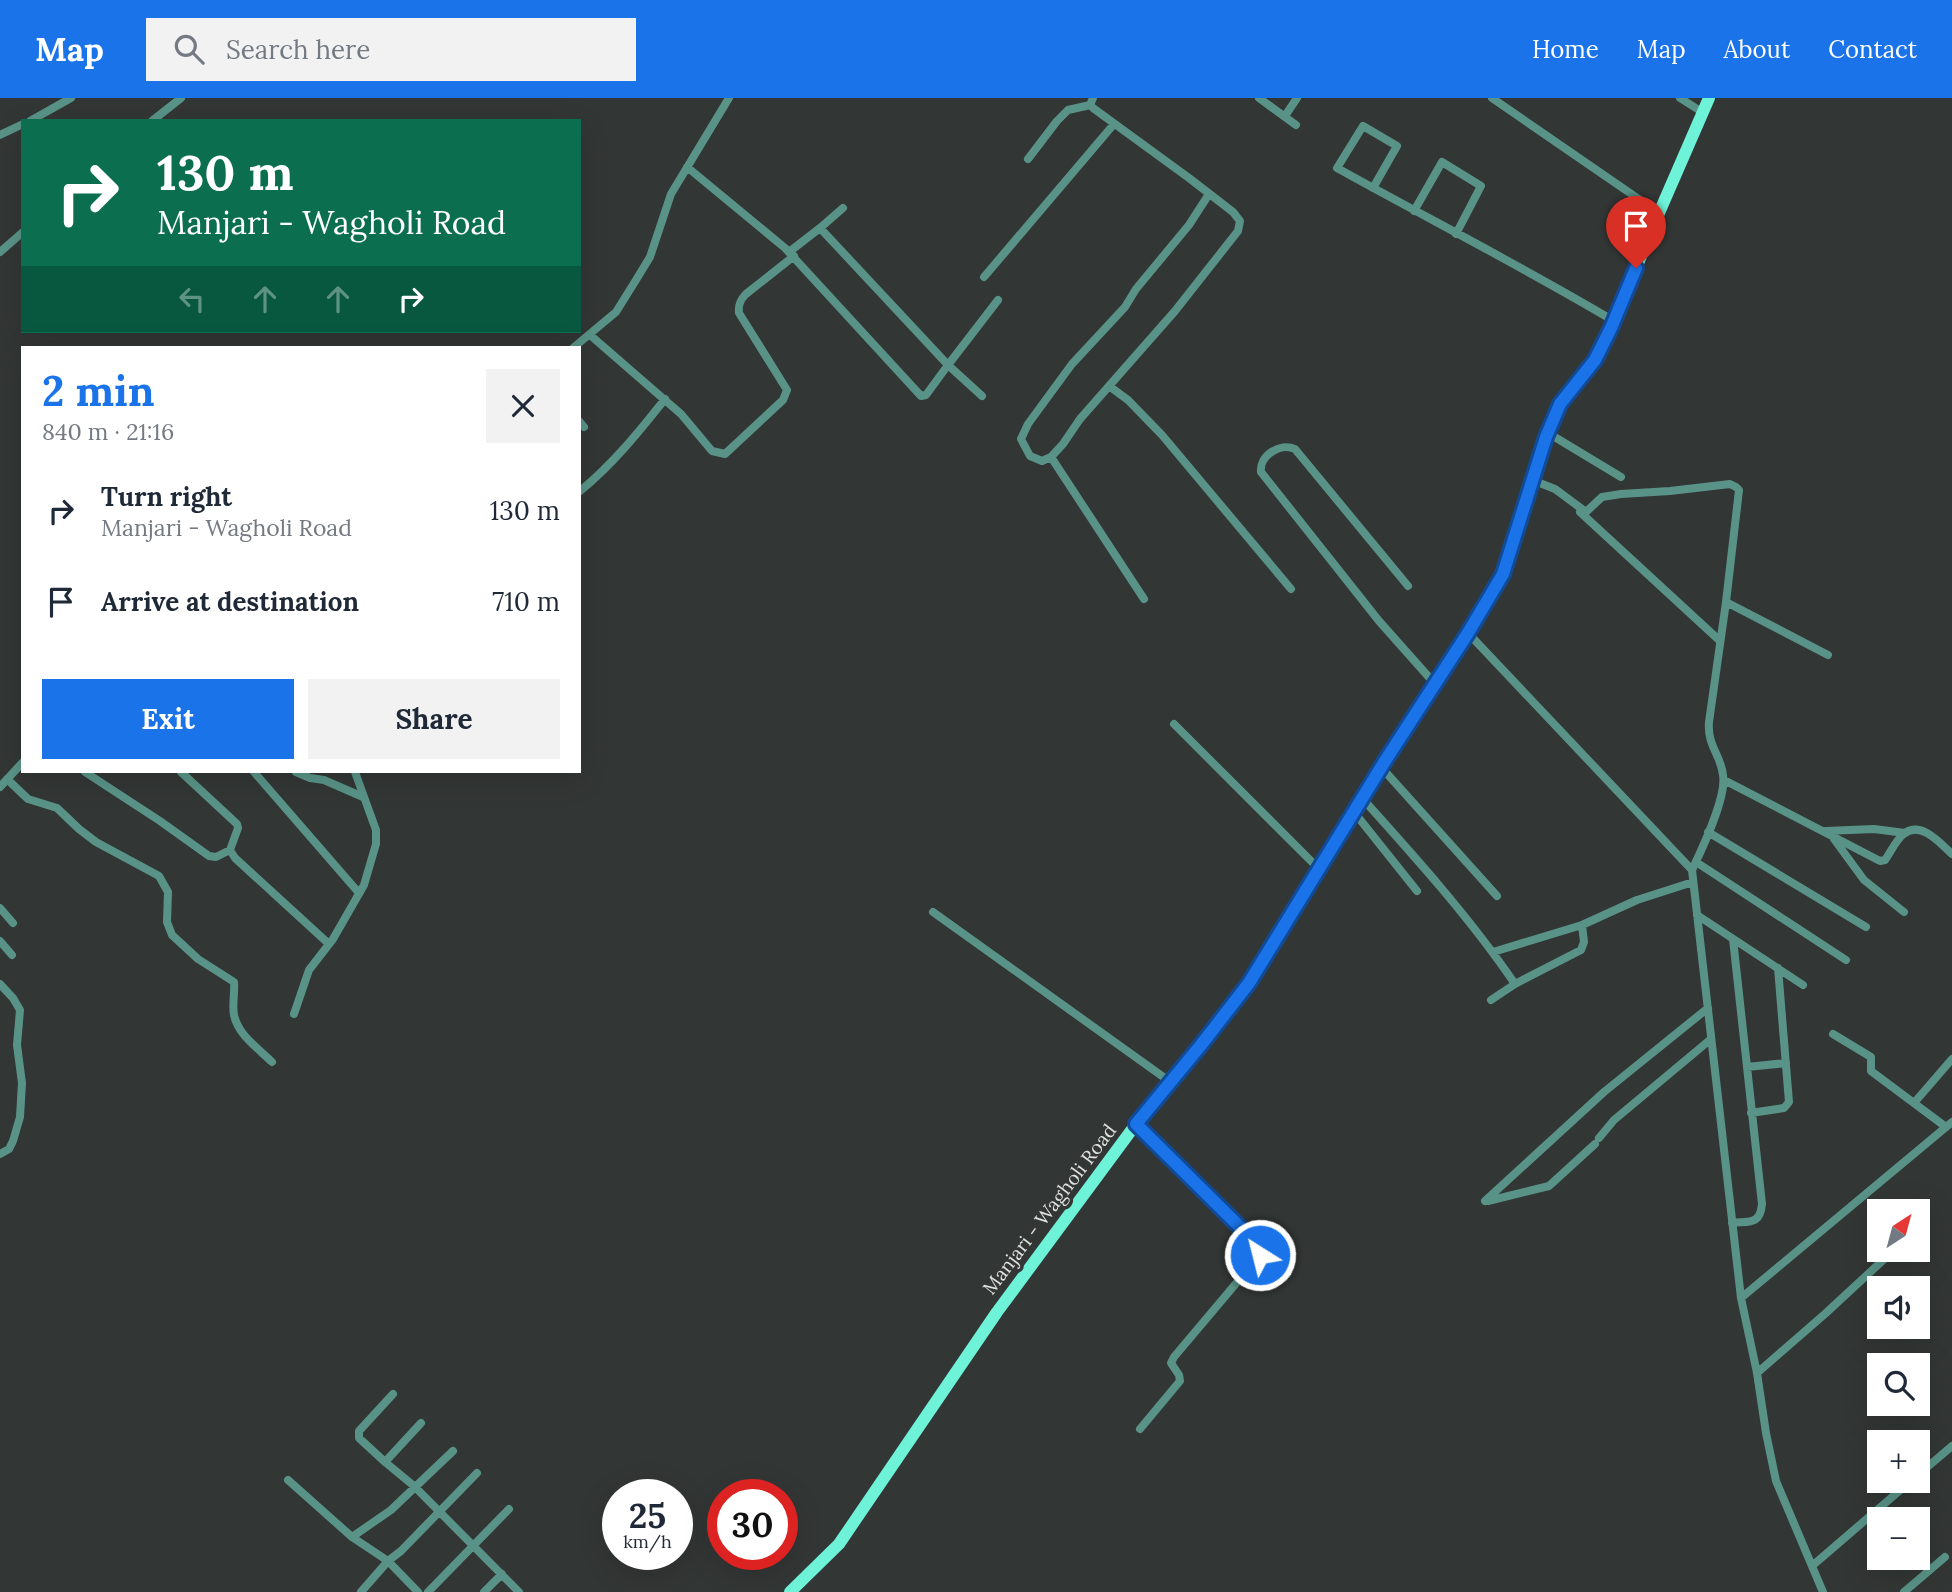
<!DOCTYPE html>
<html lang="en">
<head>
<meta charset="utf-8">
<style>
	:root { --surface:#fff; --page:#f2f2f3; --text:#1f2937; --muted:#747a83; --accent:#1a73e8 }
	body { margin:0; font-family:Lora,serif; background:var(--page); color:var(--text); height:100vh; display:flex; flex-direction:column; font-size:26px; white-space:nowrap }
	* { box-sizing:border-box; margin:0 }
	p { font-size:23px; color:var(--muted) }
	.icon { flex:none; width:38px; height:38px; fill:none; stroke:currentColor; stroke-width:2; stroke-linecap:round; stroke-linejoin:round }
	.map { position:relative; flex:1; overflow:hidden }
	.sheet { position:absolute; left:21px; top:248px; width:560px; height:427px; display:flex; flex-direction:column; background:var(--surface); border-radius:0px; box-shadow:0 7px 28px #0002 }
	.sheet>* { flex:none }
	.guide { position:absolute; left:21px; top:21px; width:560px; height:214px; border-radius:0px; box-shadow:0 7px 28px #0002; background:#0b6e4f; color:#fff; overflow:hidden }
	.needle { width:46px; rotate:36deg }
	.fabs { position:absolute; left:1867px; top:1101px; display:grid; gap:14px }
	.fabs a { display:grid; place-items:center; width:63px; height:63px; border-radius:0px; background:var(--surface); box-shadow:0 7px 28px #0002; font-size:35px }
	.speed { position:absolute; left:602px; top:1381px; display:flex; gap:14px; font-size:35px; font-weight:700; text-align:center }
	.speed>* { display:grid; place-content:center; width:91px; height:91px; border-radius:50%; background:var(--surface); box-shadow:0 7px 28px #0002; line-height:1 }
	.speed small { font-size:18px; font-weight:400 }
	.speed .limit { border:10px solid #d22; background:#fff; color:#111 }
	.pin { position:absolute; display:grid; place-items:center; width:60px; height:60px; color:#fff; margin:-72px -30px; border-radius:50% 50% 50% 0; rotate:-45deg; box-shadow:0 0 7px #0007 }
	.pin .icon { rotate:45deg }
	.me { position:absolute; width:77px; margin:-38px; rotate:324deg; stroke-linejoin:round; filter:drop-shadow(0 0 5px #0008) }
	.turn { display:flex; align-items:center; gap:24px; height:147px; padding:0 21px; font-size:32px }
	.turn .icon { width:91px; height:91px; stroke-width:2.5 }
	.turn b { display:block; font-size:49px; line-height:60px }
	.lanes { display:flex; align-items:center; height:66px; padding:0 21px; background:#0003; justify-content:center; gap:35px; direction:ltr }
	.lanes .off { opacity:.35 }
	.round { display:grid; place-items:center; flex:none; width:74px; height:74px; border-radius:0px; background:var(--page) }
	.head { display:flex; align-items:center; justify-content:space-between; height:119px; padding:0 21px }
	h1 { font-size:42px; font-weight:700; line-height:52px; color:var(--accent) }
	.cta { display:flex; gap:14px; margin-top:auto; padding:14px 21px }
	.cta a { flex:1; height:80px; border-radius:0px; background:var(--accent); color:#fff; font-size:28px; font-weight:700; line-height:80px; text-align:center }
	.cta a+a { background:var(--page); color:var(--text) }
	ul { padding:0; list-style:none }
	li { display:flex; align-items:center; gap:21px; height:91px; padding:0 21px }
	li div { flex:1 }
	li b { display:block; font-size:26px }
	li em { font-style:normal }
	header { display:flex; align-items:center; gap:42px; box-sizing:border-box; height:98px; padding:0 35px; background:var(--accent); color:#fff }
	header strong { font-size:33px }
	nav { display:flex; gap:38px; margin-inline-start:auto; font-size:24px }
	.search { width:490px; height:63px; background:var(--page); display:flex; align-items:center; gap:18px; box-sizing:border-box; padding:0 24px; border-radius:0px; color:var(--muted); font-size:26px }
	.map>svg:first-child { display:block }
</style>
</head>
<body>
<header>
<strong>Map</strong>
<div class="search"><svg class="icon" aria-label="search" viewBox="0 0 24 24"><circle cx="10" cy="10" r="6"/><path d="M15 15l6 6"/></svg>Search here</div>
<nav><a>Home</a><a>Map</a><a>About</a><a>Contact</a></nav>
</header>
<div class="map">
<svg width="1952" height="1494" viewBox="0 0 1952 1494">
	<rect width="100%" height="100%" fill="#323635"/>
	<g fill="none" stroke-linecap="round" stroke-linejoin="round">
		<path stroke="#599387" stroke-width="8" d="M1093,0l-3,7 3,3 96,70 44,34 7,9 -2,10 -63,80 -95,108 -17,25 -12,13 -9,4 -12,-5 -9,-17 7,-15 44,-60 53,-57 11,-18 53,-64 20,-31
			M1259,0l37,27
			M1492,0l167,115
			M1680,0l22,14
			M1285,18l12,-18
			M30,23l41,-23
			M152,23l29,-23
			M0,37l23,-11
			M1028,61l29,-38 11,-11 22,-5
			M687,69l98,81 136,148 5,-1 22,-30 34,31
			M1373,90l24,-42 -34,-20 -26,42c92,51 186,99 277,153
			M1414,113l28,-49 39,24 -25,48
			M820,130l23,-20
			M0,154l23,-20
			M789,154l31,-24 128,137 50,-65
			M984,179l130,-153
			M590,237l91,79 31,37 13,3 58,-54 4,-10 -48,-77c-1,-8 1,-13 7,-19l48,-38
			M573,250l43,-36 20,-32 14,-23 21,-63 58,-96
			M1109,288l19,14 34,35 129,154
			M579,323l5,6
			M1548,335l73,44
			M1051,359l93,142
			M1532,382l23,9 31,23 16,-15 19,-3 49,-3 60,-7 6,3 3,3 -13,112 -17,120c-2,24 12,33 14,53 4,22 -21,74 -31,95
			M579,394c34,-28 59,-59 86,-93
			M1580,414l139,128
			M1408,488l-113,-137c-15,-7 -36,7 -34,23l118,149 56,63
			M1726,504l102,53
			M1468,535l224,237 49,428 16,75 9,60 10,48 47,111
			M1174,626l145,145
			M1381,669l116,129
			M85,674l75,49 49,35 7,1 14,-7
			M181,674l56,52 1,4 -8,22 5,8 94,86
			M254,674l105,121
			M296,674l14,6 14,2 39,17
			M7,681l21,20 29,9 22,21 17,13 63,34 9,16 -1,30 5,13 26,24 36,23c1,11 -2,22 0,33 4,20 24,33 38,47
			M1724,682l156,81 5,-1c6,-8 11,-21 20,-27 17,-12 36,11 47,21
			M0,689l23,-25
			M1362,700c54,60 108,120 153,186
			M1354,714l63,79
			M1826,733l48,-2 31,4
			M1708,734l158,95
			M1834,741l30,41 40,32
			M1696,764l150,98
			M0,810l13,15
			M933,814l236,169
			M1697,817l106,70
			M0,843l12,14
			M1493,854l89,-27 55,-25 56,-18
			M0,886l13,14 7,12 -3,35 5,38 -2,34 -7,24 -4,8 -9,5
			M1491,902l24,-16 66,-34 3,-8 -2,-17
			M294,916l15,-44 24,-31 31,-54 12,-41v-14l-21,-58
			M1833,936l38,23v14l4,3 71,53
			M1747,969l39,-4
			M1914,1005l38,-44
			M1751,1015l33,-5 5,-6 -11,-134
			M1136,1026l123,122 1,9 -86,102 -3,6 8,12 1,6 -40,48
			M1599,1040l15,-18 97,-81
			M1485,1103l119,-109 104,-84
			M1488,1103l61,-15 46,-42
			M1732,1125c18,-2 28,2 30,-19l-29,-265
			M1741,1200l211,-176
			M1757,1275l69,-60 68,-63
			M393,1296l-34,37v7l26,24 29,24 105,106
			M385,1364l36,-39
			M1918,1377l34,-29
			M288,1382l64,57 36,24 30,31
			M352,1439l39,-27 62,-59
			M1812,1468l100,-86
			M361,1494l27,-31 13,-10 76,-78
			M428,1494l81,-83
			M484,1494l18,-18
			M1904,1494l41,-35"/>
		<path stroke="#6ef2d8" stroke-width="12" d="M790,1494l49,-48 158,-232 139,-188 87,-106 26,-35 136,-222 83,-128 35,-59 43,-137 15,-33 34,-44 16,-32 48,-115 50,-115"/>
	</g>
	<g fill="none" stroke-linecap="round" stroke-linejoin="round">
		<g stroke="#114b97" stroke-width="18">
			<path id="route" d="M1260,1157l-1,-9 -123,-122 65,-79 48,-62 136,-222 83,-128 35,-59 43,-137 14,-33 35,-44 16,-32 25,-60"/>
		</g>
		<use href="#route" stroke="#1a73e8" stroke-width="12"/>
	</g>
	<g text-anchor="middle" stroke-width="7" stroke-linejoin="round" paint-order="stroke">
		<g font-size="19" fill="#dfe2e1" stroke="#323635">
			<text transform="translate(1049 1111) rotate(-53)" y="7">Manjari - Wagholi Road</text>
		</g>
	</g>
</svg>
<div class="fabs">
<a><svg class="needle" viewBox="-14 -14 28 28"><path d="M0-13l5 13h-10z" fill="#e53935"/><path d="M0 13l5-13h-10z" fill="#747a83"/></svg></a>
<a><svg class="icon" aria-label="sound" viewBox="0 0 24 24"><path d="M4 9h4l5-4v14l-5-4H4zM17 9q2 3 0 6"/></svg></a>
<a><svg class="icon" aria-label="search" viewBox="0 0 24 24"><circle cx="10" cy="10" r="6"/><path d="M15 15l6 6"/></svg></a>
<a>+</a>
<a>−</a>
</div>
<div class="speed"><div>25<small>km/h</small></div><div class="limit">30</div></div>
<div class="pin" style="left:1636px;top:170px;background:#d93025"><svg class="icon" aria-label="arrive" viewBox="0 0 24 24"><path d="M6 21V4h12l-3 4 3 4H6"/></svg></div>
<svg class="me" style="left:1260px;top:1157px" viewBox="-20 -20 40 40"><circle r="17" fill="#1a73e8" stroke="#fff" stroke-width="3"/><path d="M0-11L8 9 0 5-8 9z" fill="#fff"/></svg>
<div class="guide">
<div class="turn"><svg class="icon" aria-label="right" viewBox="0 0 24 24"><path d="M7 20v-9h11M14 6l5 5-5 5"/></svg><div><b>130 m</b>Manjari - Wagholi Road</div></div>
<div class="lanes"><svg class="icon off" aria-label="left" viewBox="0 0 24 24"><path d="M17 20v-9H6M10 6l-5 5 5 5"/></svg><svg class="icon off" aria-label="ahead" viewBox="0 0 24 24"><path d="M12 20V5M6 11l6-6 6 6"/></svg><svg class="icon off" aria-label="ahead" viewBox="0 0 24 24"><path d="M12 20V5M6 11l6-6 6 6"/></svg><svg class="icon" aria-label="right" viewBox="0 0 24 24"><path d="M7 20v-9h11M14 6l5 5-5 5"/></svg></div>
</div>
<section class="sheet">
<div class="head"><div><h1>2 min</h1><p>840 m · 21:16</p></div><a class="round"><svg class="icon" aria-label="close" viewBox="0 0 24 24"><path d="M6 6l12 12M18 6L6 18"/></svg></a></div>
<ul>
<li><svg class="icon" aria-label="right" viewBox="0 0 24 24"><path d="M7 20v-9h11M14 6l5 5-5 5"/></svg><div><b>Turn right</b><p>Manjari - Wagholi Road</p></div><em>130 m</em></li>
<li><svg class="icon" aria-label="arrive" viewBox="0 0 24 24"><path d="M6 21V4h12l-3 4 3 4H6"/></svg><div><b>Arrive at destination</b></div><em>710 m</em></li>
</ul>
<div class="cta"><a>Exit</a><a>Share</a></div>
</section>
</div>
</body>
</html>
